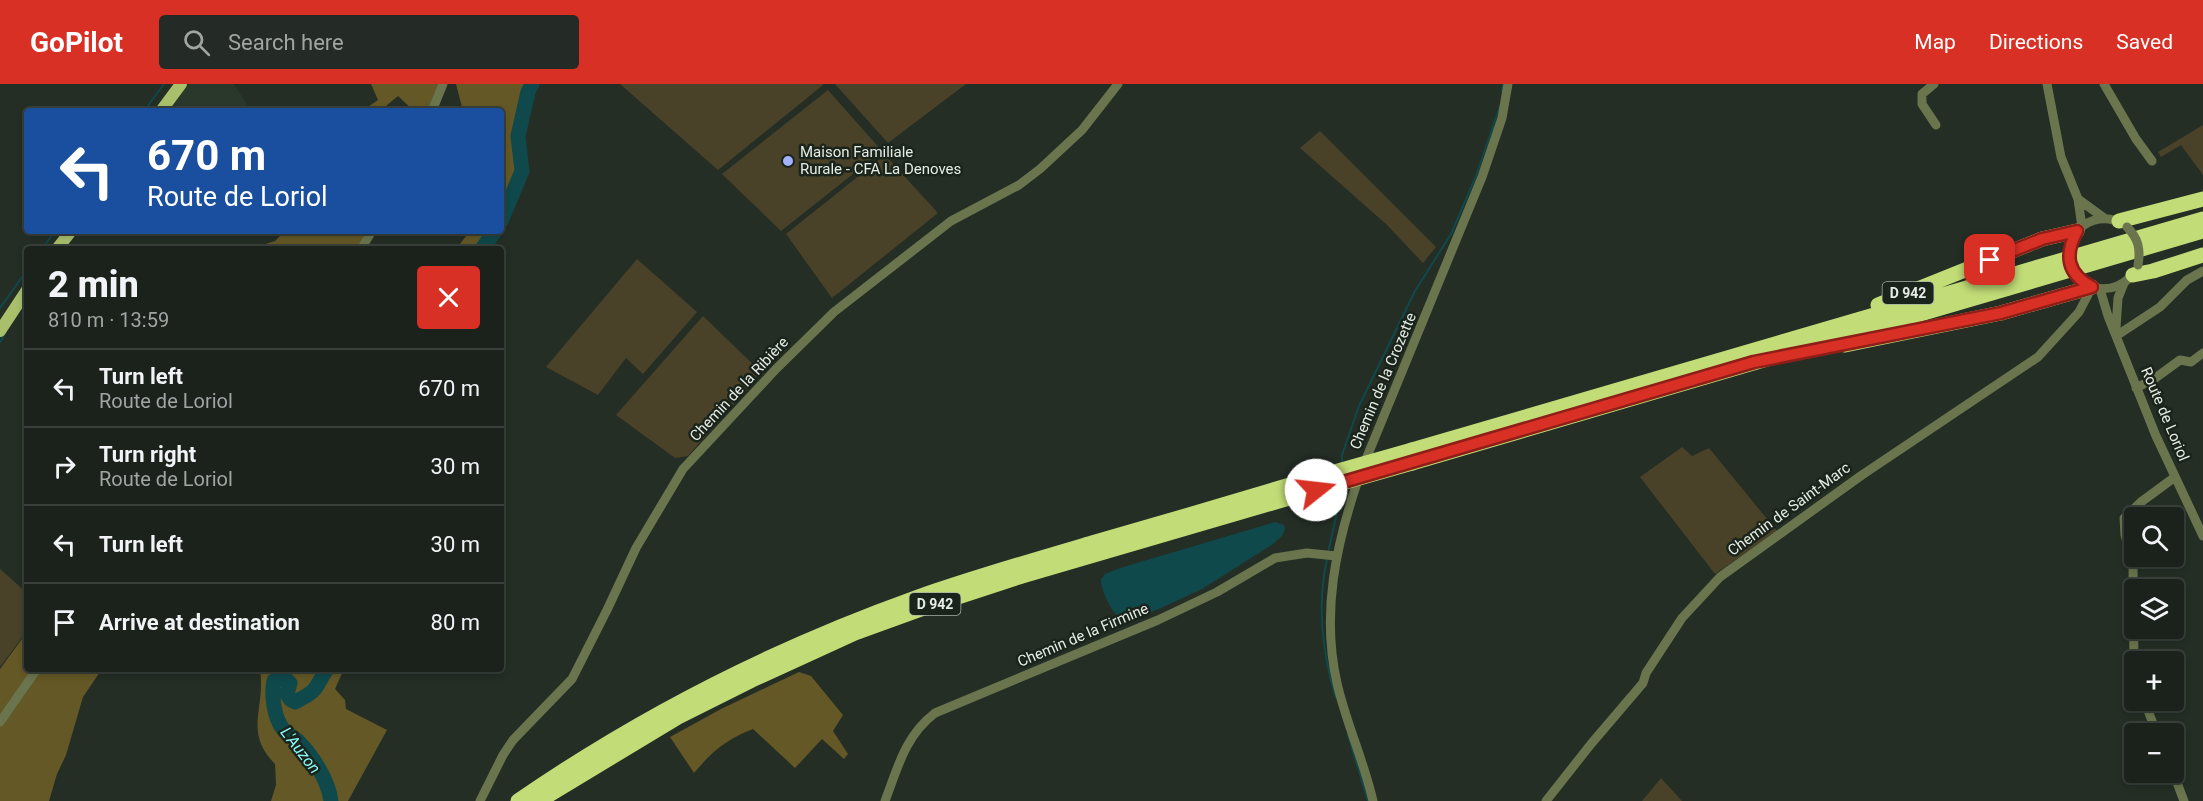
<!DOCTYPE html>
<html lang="en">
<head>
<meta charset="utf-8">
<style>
	:root { --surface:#1b221c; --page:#242a25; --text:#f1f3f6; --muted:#a0a4a3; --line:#393f3b; --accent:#d93025 }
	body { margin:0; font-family:Roboto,sans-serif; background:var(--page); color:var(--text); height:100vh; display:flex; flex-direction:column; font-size:22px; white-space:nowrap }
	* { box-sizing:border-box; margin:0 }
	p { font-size:20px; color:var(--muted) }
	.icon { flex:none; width:33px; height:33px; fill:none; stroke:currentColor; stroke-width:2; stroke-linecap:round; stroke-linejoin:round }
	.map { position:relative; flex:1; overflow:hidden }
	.panel { position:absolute; left:24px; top:162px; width:480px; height:426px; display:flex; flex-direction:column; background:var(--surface); border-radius:6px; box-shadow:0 3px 9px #0003,0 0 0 2px var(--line) }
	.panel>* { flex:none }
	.banner { position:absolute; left:24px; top:24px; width:480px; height:126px; border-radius:6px; box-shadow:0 3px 9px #0003,0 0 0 2px var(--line); background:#1a4fa0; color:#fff; overflow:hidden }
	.fabs { position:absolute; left:2124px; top:423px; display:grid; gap:12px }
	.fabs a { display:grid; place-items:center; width:60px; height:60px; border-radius:6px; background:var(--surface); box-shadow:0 3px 9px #0003,0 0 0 2px var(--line); font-size:30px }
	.pin { position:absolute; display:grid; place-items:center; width:51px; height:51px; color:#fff; margin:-26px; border-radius:12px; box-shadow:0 3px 9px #0006 }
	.me { position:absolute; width:66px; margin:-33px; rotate:74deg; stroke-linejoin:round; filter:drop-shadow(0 0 4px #0008) }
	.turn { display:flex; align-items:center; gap:21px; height:126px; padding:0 24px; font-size:27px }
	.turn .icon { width:78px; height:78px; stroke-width:2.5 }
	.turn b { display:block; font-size:42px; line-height:51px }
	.round { display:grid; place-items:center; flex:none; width:63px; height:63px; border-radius:6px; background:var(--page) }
	.summary { display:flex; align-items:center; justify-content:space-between; height:102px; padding:0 24px }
	h1 { font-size:36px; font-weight:800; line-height:45px }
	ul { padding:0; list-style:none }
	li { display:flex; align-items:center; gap:18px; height:78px; padding:0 24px; border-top:2px solid var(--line) }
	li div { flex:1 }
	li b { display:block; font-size:22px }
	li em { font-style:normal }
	header { display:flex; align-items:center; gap:36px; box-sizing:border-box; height:84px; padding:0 30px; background:var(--accent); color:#fff }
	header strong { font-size:28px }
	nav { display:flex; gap:33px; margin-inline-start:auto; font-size:21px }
	.search { width:420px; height:54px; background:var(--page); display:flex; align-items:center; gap:15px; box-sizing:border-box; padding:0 21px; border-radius:6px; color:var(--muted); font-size:22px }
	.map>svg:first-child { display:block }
</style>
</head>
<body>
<header>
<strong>GoPilot</strong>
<div class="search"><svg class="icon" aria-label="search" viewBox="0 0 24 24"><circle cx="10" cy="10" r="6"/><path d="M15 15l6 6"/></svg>Search here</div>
<nav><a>Map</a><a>Directions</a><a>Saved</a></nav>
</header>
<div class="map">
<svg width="2203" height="717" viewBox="0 0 2203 717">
	<rect width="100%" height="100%" fill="#242e25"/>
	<path fill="#29382a" d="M188,0h46l17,27h-83z"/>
	<path fill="#494228" d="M620,0h203v1l-105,85z
		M835,0h131l-78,59z
		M828,6l54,61 -101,80 -59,-57z
		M2203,41v50l-22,-30 -20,12 -3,-5z
		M1320,47l116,116 -13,16 -36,-38 -87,-77z
		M885,71l53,58 -106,85 -46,-64z
		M637,175l60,53 -54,62 -17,-16 -28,37 -52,-28z
		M703,232l58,56 -73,84 -13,2 -59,-43z
		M1682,363l10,9 17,-8 68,83 -62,43 -75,-97z
		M0,485l27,24v38l-27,36z
		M1661,694l21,23h-40z"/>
	<path fill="#645826" d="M371,0h69l-12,27h-14l-16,-15 -18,15h-18l16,-11z
		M456,0h71l-3,6 -10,45 4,35 -17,38v-97h-38z
		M285,147h81l-8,18h-102l6,-4 13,-4z
		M470,147h19l-11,18h-22z
		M27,548v37h75l-19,28 -17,58 -9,19 -8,27h-49v-132z
		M260,585h84l-9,20 10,11 1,9 41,21 -39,71h-77l5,-16 -1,-21c-32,-32 -9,-56 -15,-95z
		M799,588l12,4 32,39 -10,16 15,23 -4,5 -22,-20 -27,29 -42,-39c-28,11 -40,22 -59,44l-24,-36 51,-28z"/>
	<path fill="#0f494b" d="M1275,438l9,3 1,4 -3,7 -9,8 -71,45 -41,19 -35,14c-13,-5 -25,-30 -25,-43l4,-5 15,-6z"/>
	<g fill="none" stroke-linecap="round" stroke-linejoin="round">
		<path stroke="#0f494b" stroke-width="2" d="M1502,8l1,-8
			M144,27l20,-27
			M42,165l13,-18
			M23,223l4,-6
			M0,224l27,-38
			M0,258l5,-8
			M1342,380v-9l17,-49 56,-115 36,-57 25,-58 24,-70
			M1328,469l12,-54 1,-11
			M1327,475c-10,44 -5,95 9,139
			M1348,651l20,66"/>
		<path stroke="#0f494b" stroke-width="15" d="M501,137l21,-50 -4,-35 10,-44 4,-8
			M482,165l13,-18
			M327,585c-14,21 -7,20 -32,33l-5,-3 -3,-5 3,-11 -5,-5 -11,3c-3,13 0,37 9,48 4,5 10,8 15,12 15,15 30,39 33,60"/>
		<path stroke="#6a754e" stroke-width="9" d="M1934,0l-12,10v10l14,21
			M2047,0l14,73 17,42 4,28
			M2104,0l32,55 16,22
			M432,27l11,-27
			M2078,115l26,19
			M2078,146c12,-12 29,-15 45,-6
			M361,165l11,-18
			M2095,204c16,3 31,-3 40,-17
			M2100,205l8,27 48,120 47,100
			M2116,244l2,-30 6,-15
			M2116,252l44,-29 27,-27 16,-9
			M2136,304l18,-9 26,-19 11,2 12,-9
			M1364,380l118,-287 20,-59 6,-34
			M1359,393c-23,67 -38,136 -22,206 9,40 27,78 36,118
			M2134,579l-1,-97 -8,-31 -1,-17 17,-16 34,-25
			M2144,616l13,34
			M0,638l37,-53
			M2173,688l11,29
			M480,717l23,-46 10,-15 59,-61 35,-69 29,-62 47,-79 93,-100 58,-57 117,-91 68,-36 21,-16 42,-39 36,-46
			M885,717c13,-34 20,-65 50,-88l223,-93 59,-28 58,-34 32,-5 29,3
			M1546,717l45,-57 52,-61 3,-10 36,-55 38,-41 142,-102 176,-118 41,-45 13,-25"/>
		<path stroke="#a9bf6c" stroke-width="12" d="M161,27l20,-27
			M57,165l14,-18
			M0,247l27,-41"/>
		<path stroke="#c2dc77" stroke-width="15" d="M2119,137l84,-22
			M2133,191l20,-4 50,-16
			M1878,221l164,-66 35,-8
			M1845,261l156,-32 91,-26
			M1412,366l791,-231
			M1412,379l791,-232
			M518,717c123,-85 260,-154 400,-204 57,-20 116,-37 174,-54 73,-21 145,-42 218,-64
			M539,717l139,-84 74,-37 103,-47 69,-25 98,-32 274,-80"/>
		<path stroke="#6a754e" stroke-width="9" d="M2127,143c11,11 14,22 11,38
			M2071,159c-4,17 1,29 14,40"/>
		<path stroke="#c2dc77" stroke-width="15" d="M1310,395l102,-29
			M1296,412l116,-33"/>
	</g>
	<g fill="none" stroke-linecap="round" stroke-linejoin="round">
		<g stroke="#8d1f18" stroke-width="15">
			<path id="route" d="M1316,406l438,-128 247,-49 91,-26c-25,-13 -28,-32 -15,-56l-35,8 -52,21"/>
		</g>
		<use href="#route" stroke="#d93025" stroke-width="10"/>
	</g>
	<circle fill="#a3b2fd" stroke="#1b241b" stroke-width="2" cx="788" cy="77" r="6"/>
	<g text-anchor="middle" stroke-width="5" stroke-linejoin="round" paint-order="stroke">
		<g fill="#1b241b" stroke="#a8afa8" stroke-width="1.5">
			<rect x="1882.5" y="198" width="51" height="22" rx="4.5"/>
			<rect x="909.5" y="509" width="51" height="22" rx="4.5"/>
		</g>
		<g font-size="14" font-weight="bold" fill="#e5ebe5">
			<text x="1908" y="214">D 942</text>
			<text x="935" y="525">D 942</text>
		</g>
		<g font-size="15" fill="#e5ebe5" stroke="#1b241b" text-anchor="start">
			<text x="800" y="73">Maison Familiale<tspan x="800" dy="17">Rurale - CFA La Denoves</tspan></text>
		</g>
		<g font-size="15" fill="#e5ebe5" stroke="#1b241b">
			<text transform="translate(1383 297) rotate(-67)" y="5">Chemin de la Crozette</text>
			<text transform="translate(739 305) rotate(-47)" y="5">Chemin de la Ribière</text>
			<text transform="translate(2165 330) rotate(67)" y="5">Route de Loriol</text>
			<text transform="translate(1789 425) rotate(-36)" y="5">Chemin de Saint-Marc</text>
			<text transform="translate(1083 551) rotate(-23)" y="5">Chemin de la Firmine</text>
		</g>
		<g font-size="16" font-style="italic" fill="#8bf8fb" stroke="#1b241b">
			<text transform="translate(301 666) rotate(52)" y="6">L'Auzon</text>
		</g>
	</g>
</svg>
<div class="fabs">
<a><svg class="icon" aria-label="search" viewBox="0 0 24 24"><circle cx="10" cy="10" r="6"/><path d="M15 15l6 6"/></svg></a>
<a><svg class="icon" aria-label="layers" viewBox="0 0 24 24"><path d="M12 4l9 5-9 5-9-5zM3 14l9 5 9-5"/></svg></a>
<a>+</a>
<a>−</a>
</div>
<div class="pin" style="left:1990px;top:176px;background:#d93025"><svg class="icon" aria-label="arrive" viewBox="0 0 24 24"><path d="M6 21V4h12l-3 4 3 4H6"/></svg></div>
<svg class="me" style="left:1316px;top:406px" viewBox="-20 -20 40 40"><circle r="19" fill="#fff"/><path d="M0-13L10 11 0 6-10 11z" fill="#d93025"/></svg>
<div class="banner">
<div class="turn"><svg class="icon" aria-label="left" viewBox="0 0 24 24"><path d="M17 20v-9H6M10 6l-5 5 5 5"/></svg><div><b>670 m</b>Route de Loriol</div></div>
</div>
<section class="panel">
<div class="summary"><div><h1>2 min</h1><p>810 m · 13:59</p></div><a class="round" style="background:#d93025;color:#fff"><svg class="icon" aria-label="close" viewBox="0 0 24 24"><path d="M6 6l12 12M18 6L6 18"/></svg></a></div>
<ul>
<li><svg class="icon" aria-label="left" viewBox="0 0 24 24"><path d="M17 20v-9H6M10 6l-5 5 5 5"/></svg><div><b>Turn left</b><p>Route de Loriol</p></div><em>670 m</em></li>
<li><svg class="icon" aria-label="right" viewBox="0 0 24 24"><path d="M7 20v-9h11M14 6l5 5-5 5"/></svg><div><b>Turn right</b><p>Route de Loriol</p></div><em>30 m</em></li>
<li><svg class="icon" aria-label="left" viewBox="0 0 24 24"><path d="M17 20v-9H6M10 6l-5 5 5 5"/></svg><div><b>Turn left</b></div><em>30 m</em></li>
<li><svg class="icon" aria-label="arrive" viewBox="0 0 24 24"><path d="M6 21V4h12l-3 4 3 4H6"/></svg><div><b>Arrive at destination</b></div><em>80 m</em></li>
</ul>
</section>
</div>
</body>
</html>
